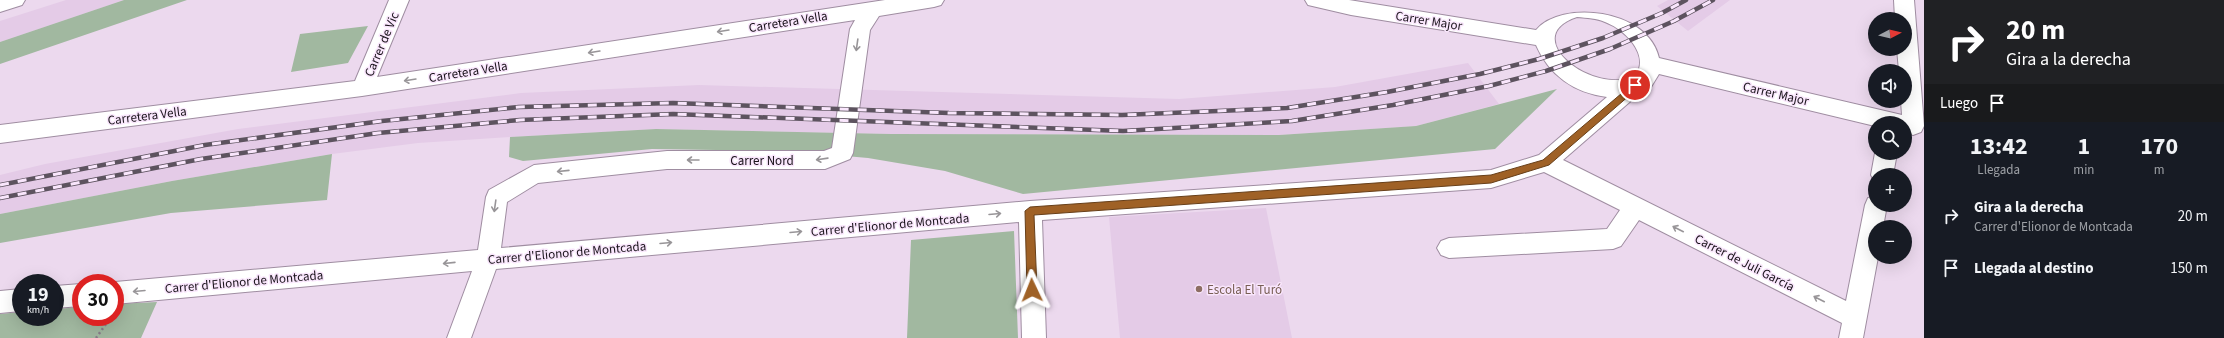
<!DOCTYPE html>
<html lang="es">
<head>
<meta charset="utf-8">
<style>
	:root { --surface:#171b24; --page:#242831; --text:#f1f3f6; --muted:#9ea1a6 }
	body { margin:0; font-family:"Source Sans 3",sans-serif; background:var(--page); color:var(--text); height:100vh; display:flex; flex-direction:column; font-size:15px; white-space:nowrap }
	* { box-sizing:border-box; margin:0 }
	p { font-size:13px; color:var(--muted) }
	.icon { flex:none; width:22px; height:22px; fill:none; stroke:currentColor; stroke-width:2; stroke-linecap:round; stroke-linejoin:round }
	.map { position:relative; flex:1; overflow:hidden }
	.side { display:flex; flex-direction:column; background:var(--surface); width:300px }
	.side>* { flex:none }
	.hud { background:#202124; color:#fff; overflow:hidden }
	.needle { width:26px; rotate:83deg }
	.controls { position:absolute; left:1868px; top:12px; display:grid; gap:8px }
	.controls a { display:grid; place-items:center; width:44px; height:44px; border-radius:50%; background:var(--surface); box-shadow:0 4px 16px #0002; font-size:20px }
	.speed { position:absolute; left:12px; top:274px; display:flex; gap:8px; font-size:20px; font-weight:700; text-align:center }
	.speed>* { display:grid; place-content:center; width:52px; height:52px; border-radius:50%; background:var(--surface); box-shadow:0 4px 16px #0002; line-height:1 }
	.speed small { font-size:10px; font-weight:400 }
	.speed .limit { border:6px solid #d22; background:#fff; color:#111 }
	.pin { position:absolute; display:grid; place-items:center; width:34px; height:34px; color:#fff; margin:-17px; border:2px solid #fff; border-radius:50%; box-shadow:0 1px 4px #0007 }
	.me { position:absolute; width:44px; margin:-22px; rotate:358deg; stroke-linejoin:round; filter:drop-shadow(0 0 3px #0008) }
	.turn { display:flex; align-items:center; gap:14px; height:84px; padding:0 16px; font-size:18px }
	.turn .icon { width:52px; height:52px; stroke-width:2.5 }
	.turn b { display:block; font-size:28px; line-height:34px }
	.then { display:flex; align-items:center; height:38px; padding:0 16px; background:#0003; gap:8px; font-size:15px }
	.eta { display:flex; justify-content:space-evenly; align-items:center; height:68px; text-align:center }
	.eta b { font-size:24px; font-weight:700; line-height:28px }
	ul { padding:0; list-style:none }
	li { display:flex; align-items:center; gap:12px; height:52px; padding:0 16px }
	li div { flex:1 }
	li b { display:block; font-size:15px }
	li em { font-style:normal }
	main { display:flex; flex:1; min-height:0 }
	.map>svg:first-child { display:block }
</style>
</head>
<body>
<main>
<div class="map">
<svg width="1924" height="338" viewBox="0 0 1924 338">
	<rect width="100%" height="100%" fill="#ecd9ee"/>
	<path fill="#e4cbe7" d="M66,0h58l-124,42v-21z
		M1668,0h62l-42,31 -31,-25z
		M1468,63l31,41 -83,22 -137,9 -388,-1 -235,-5 -146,8 -92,6 -86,11 -160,27 -172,33v-39l45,-11 193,-35 283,-36 178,-8 480,14 156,-12z
		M1266,208l26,130h-172l-11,-121z"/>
	<path fill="#a1b8a0" d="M124,0h63l-187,64v-22z
		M368,26l-20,37 -57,9 9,-38z
		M1557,89l-62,60 -472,45 -78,-23 -77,-13 -79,-7 -137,-2 -129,12 -14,-4 1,-20 146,-8 235,5 388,1 137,-9z
		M332,154l-5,46 -156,13 -171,30v-29l172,-33z
		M1014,231l4,107h-111l4,-98z
		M157,302l-16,36h-141v-24l21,-2v5h34v-8l26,-2v10h34v-13z"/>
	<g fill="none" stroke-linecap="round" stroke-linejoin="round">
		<g stroke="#9f8da1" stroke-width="2">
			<path id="minor" d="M389,0h20l-32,77 508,-77h59l-3,5 -7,2 -55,9 -9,14 -17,123 -3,6 -25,10h-158l-129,14 -31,19 -6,46 529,-47 461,-31 48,-15 68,-58c-33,-4 -58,-22 -71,-52l-185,-30 -43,-10 -3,-5h44l187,30c24,-30 112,-22 123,28l243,57 -1,-14h4v-30h-6l-2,-22h8v-30h-10l-1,-19h20l10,126 -3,6 -8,3 -8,-3v-9h-30v3l-216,-52 -8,13 -11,6 -77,67 283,141 19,-96 3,-7 7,-2v9h12l-4,22h-8v30h3l-15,81h-24l3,-15 -203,-103 -18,26 -8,3 -164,9 -8,-3 -4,-7 4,-7 8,-3 158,-9 13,-19 -76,-38 -53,16 -449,32 4,118h-24l-3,-116 -523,47 -25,69h-24l25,-67 -357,33v-21h-2l2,-1 363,-32 8,-53 3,-7 45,-25 133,-14h157l8,-3 18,-119 5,-9 -493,76 -362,47v-18l355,-44zM1577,17c10,1 20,1 28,5 19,7 45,32 31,53 -41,23 -120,-38 -59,-58z
				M1875,153h22l-4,22h-18v7l-4,-7z
				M81,284v22l-26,2v-22z
				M21,289v22l-21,2v-22z"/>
		</g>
		<g stroke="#9f8da1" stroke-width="2">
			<path id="trunk" d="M0,0h25l-3,5 -22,7z"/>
		</g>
		<path stroke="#887b89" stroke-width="2.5" stroke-dasharray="2 3" stroke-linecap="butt" d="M96,338l15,-21"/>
		<use href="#minor" fill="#fff" fill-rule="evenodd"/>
		<use href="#trunk" fill="#fff" fill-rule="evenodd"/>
		<g stroke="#5d535f" stroke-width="4.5">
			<path id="rail" d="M0,185l205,-40 177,-24 137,-14 154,-4 276,10 173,2 165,-7 100,-16 93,-18 59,-15 64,-21 59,-25 24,-13
				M0,198l201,-39 177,-26 142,-13 153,-6 450,17 169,-10 101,-16 96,-19 57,-15 64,-22 64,-28 39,-21"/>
		</g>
		<use href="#rail" stroke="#f9e6fc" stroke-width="3" stroke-dasharray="9" stroke-linecap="butt"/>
	</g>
	<defs><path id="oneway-shaft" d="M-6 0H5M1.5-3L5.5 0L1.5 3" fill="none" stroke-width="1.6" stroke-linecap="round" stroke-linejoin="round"/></defs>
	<g stroke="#989598">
		<use href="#oneway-shaft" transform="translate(723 31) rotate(171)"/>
		<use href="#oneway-shaft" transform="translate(857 45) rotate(98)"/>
		<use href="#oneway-shaft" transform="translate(594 52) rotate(171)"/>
		<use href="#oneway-shaft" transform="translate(410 80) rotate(171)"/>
		<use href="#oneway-shaft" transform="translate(822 159) rotate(172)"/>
		<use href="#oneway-shaft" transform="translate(693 160) rotate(180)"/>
		<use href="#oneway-shaft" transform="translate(563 171) rotate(174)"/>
		<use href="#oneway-shaft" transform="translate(495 206) rotate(98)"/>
		<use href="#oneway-shaft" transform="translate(995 214) rotate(-5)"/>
		<use href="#oneway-shaft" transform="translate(1678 229) rotate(-153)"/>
		<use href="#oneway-shaft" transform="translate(796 232) rotate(-5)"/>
		<use href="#oneway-shaft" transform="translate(666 243) rotate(-5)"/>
		<use href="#oneway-shaft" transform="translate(449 263) rotate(174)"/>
		<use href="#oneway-shaft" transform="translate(139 291) rotate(175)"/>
		<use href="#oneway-shaft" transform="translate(1819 299) rotate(-153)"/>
	</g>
	<path fill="#9f6126" stroke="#673f19" d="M1635,82l3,1v5l-89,77 -58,18 -457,32 3,75 -5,5 -5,-5 -2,-79 5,-4 461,-32 52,-15z"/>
	<circle fill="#8d6e63" stroke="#f9e6fc" stroke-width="1.5" cx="1199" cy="289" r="4"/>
	<g text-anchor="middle" stroke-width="3" stroke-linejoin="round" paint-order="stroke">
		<g font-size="13" fill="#19131a" stroke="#f9e6fc">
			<text transform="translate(1429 20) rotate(9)" y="5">Carrer Major</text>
			<text transform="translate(788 21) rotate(-9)" y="5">Carretera Vella</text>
			<text transform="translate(381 44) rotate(-67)" y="5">Carrer de Vic</text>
			<text transform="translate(468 71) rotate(-9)" y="5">Carretera Vella</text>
			<text transform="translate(1776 93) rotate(13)" y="5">Carrer Major</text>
			<text transform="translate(147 115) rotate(-7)" y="5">Carretera Vella</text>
			<text x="762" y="165">Carrer Nord</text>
			<text transform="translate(890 224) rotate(-5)" y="5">Carrer d'Elionor de Montcada</text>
			<text transform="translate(567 252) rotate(-5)" y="5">Carrer d'Elionor de Montcada</text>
			<text transform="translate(1745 262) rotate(27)" y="5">Carrer de Juli García</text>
			<text transform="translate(244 281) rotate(-5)" y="5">Carrer d'Elionor de Montcada</text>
		</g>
		<g font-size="13" fill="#785e54" stroke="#f9e6fc" text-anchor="start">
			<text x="1207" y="294">Escola El Turó</text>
		</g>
	</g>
</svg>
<div class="controls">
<a><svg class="needle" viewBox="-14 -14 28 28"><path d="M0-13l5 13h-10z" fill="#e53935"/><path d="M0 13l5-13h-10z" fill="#9ea1a6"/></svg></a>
<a><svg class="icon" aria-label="sound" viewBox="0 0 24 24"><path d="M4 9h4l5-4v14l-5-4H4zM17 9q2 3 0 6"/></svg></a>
<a><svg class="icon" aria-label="search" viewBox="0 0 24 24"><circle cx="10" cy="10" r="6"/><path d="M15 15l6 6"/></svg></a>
<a>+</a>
<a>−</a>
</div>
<div class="speed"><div>19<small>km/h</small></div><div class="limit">30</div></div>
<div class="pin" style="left:1635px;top:85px;background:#d93025"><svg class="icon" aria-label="arrive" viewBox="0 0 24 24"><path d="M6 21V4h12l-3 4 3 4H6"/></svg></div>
<svg class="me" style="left:1032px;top:290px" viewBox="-20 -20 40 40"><path d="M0-17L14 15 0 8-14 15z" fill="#9f6126" stroke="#fff" stroke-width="4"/></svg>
</div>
<section class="side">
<div class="hud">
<div class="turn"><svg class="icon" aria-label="right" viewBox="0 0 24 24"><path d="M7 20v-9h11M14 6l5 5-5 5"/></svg><div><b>20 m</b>Gira a la derecha</div></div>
<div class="then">Luego<svg class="icon" aria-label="arrive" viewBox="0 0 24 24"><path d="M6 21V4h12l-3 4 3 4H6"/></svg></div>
</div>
<div class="eta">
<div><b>13:42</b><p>Llegada</p></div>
<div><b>1</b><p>min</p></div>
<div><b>170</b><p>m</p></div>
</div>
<ul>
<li><svg class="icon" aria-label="right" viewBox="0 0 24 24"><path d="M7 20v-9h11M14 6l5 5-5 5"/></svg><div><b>Gira a la derecha</b><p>Carrer d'Elionor de Montcada</p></div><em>20 m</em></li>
<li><svg class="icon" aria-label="arrive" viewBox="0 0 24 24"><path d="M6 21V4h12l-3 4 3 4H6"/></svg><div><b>Llegada al destino</b></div><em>150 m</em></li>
</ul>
</section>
</main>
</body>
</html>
